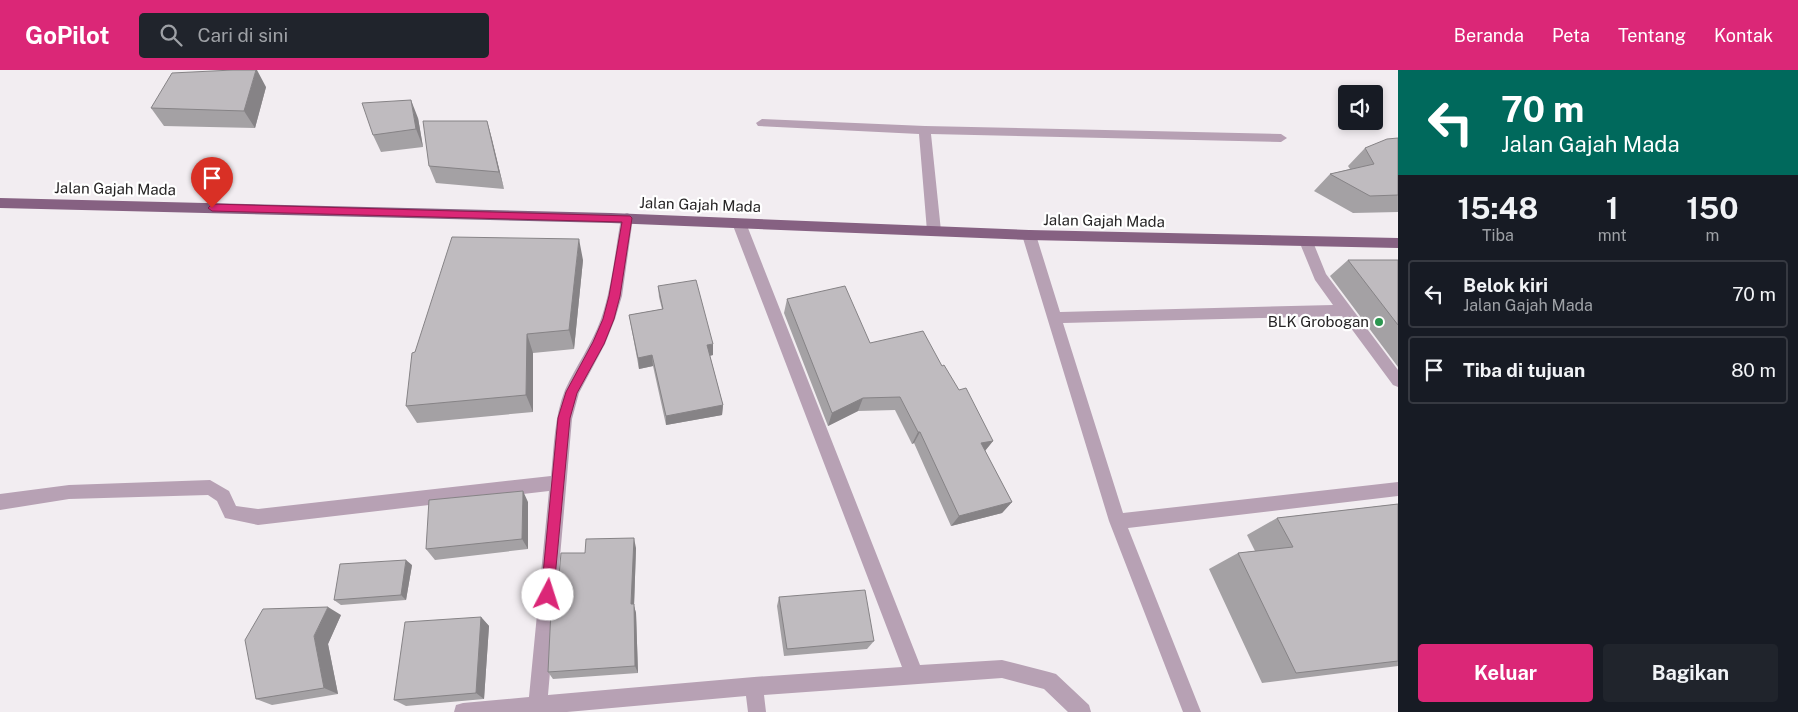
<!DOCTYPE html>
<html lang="id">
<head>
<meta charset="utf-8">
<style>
	:root { --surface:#171b24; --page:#20242c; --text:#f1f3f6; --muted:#9ea1a6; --line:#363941; --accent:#db2777 }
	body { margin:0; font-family:"Public Sans",sans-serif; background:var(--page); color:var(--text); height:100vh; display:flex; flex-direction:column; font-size:19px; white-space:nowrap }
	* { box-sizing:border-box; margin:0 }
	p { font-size:16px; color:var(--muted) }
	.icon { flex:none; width:28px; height:28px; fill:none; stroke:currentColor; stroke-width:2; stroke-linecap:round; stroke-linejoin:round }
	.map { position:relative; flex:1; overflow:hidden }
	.sheet { display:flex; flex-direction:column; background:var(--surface); width:400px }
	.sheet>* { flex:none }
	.guide { background:#00695c; color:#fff; overflow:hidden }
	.controls { position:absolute; left:1338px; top:15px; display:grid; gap:10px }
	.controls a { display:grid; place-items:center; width:45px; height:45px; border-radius:5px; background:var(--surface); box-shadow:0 2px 8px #0003; font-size:25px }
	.pin { position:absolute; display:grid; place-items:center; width:42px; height:42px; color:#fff; margin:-51px -21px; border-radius:50% 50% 50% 0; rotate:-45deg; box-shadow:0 0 5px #0007 }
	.pin .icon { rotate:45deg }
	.me { position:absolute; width:55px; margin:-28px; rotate:5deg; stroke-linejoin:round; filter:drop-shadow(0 0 4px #0008) }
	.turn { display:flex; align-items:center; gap:18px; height:105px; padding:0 20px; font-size:22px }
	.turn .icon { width:65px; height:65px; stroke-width:2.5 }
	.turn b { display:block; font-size:35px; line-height:42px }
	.eta { display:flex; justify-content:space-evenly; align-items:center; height:85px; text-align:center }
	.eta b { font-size:30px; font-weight:700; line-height:35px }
	.cta { display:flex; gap:10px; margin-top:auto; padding:10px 20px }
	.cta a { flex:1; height:58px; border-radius:5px; background:var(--accent); color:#fff; font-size:20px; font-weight:700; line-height:58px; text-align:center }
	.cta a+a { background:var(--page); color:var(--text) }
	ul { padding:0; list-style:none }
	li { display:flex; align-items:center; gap:15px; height:68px; margin:0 10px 8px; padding:0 10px; border:2px solid var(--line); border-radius:5px }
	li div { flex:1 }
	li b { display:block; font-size:19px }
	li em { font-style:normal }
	header { display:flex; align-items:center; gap:30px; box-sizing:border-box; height:70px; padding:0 25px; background:var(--accent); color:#fff }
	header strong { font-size:24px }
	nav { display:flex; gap:28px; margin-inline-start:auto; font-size:18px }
	.search { width:350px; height:45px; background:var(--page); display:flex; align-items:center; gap:12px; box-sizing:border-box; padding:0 18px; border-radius:5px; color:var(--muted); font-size:19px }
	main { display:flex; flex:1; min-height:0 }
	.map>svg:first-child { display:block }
</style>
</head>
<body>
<header>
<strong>GoPilot</strong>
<div class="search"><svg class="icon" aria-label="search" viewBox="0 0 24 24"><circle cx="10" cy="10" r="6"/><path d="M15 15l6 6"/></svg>Cari di sini</div>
<nav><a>Beranda</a><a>Peta</a><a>Tentang</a><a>Kontak</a></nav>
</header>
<main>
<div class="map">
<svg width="1398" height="642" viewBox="0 0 1398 642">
	<rect width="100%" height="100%" fill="#f2edf1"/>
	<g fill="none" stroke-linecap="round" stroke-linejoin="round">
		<path fill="#b7a1b4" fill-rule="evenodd" d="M762,49l163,7 356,8 6,4 -6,4 -350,-8 10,97 -2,3h-10l-2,-3 -8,-97 -161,-8 -2,-3z
			M1029,160l5,1 2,4 24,77 273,-7 -18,-25 -16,-39 2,-4h10l15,37 72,96v17l-5,-2 -51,-69 -279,7 60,190 275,-31v14l-270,32 73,184h-18l-74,-191 -87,-286 2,-4z"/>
		<path fill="#b7a1b4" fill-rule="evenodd" d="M627,143l5,2 1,3 -11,78 -7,23 -10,25 -26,49 -7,26 -24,276 206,-18 148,-10 -170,-444 2,-3h10l2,3 174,442 82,-5 47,12 7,2 33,31 2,7h-23l-24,-23 -42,-11 -238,17 2,17h-18l-2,-16 -179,16h-113l2,-7 7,-2 66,-6 20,-206 -291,34 -33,-7 -8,-17 -9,-6 -139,4 -69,11v-16l69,-9 141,-5 19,11 7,15 22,3 293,-33c3,-28 3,-59 14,-86 11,-24 27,-46 36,-71 11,-32 14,-67 20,-101l1,-3z"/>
		<path fill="#866182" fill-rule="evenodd" d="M0,128l611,15 418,17 369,8v10l-369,-8 -418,-17 -611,-15z"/>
	</g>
	<path fill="#a4a1a4" d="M266,17l-11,41 -91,-2 -13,-18z
		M418,48l5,29 -42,5 -8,-17z
		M487,51l17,68 -68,-6 -7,-17z
		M1398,68v74l-45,1 -39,-22 16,-17 20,-5 -2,-3 17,-18z
		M583,190l-9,89 -41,4v59l-116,11 -11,-17 9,-54z
		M1348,190h50v107l-68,-91z
		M658,216l55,69 -3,1 13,49 -1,10 -56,10 -13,-59 -14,3 -10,-54 33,-6 -3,-12z
		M787,229l83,44 72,23 51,75 -8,10 27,51 -10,11 -51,13 -37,-83 -2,1 -17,-34 -37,1 -30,15 -44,-113z
		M528,432v47l-93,11 -9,-11z
		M1398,434v162l-136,17 -53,-114 29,-16 17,-2 -8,-16 30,-17z
		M636,478l-2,58 2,7 2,60 -85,6 -5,-7 8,-63 29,-56z
		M412,495l-6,35 -65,5 -7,-5z
		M779,527l95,44 -7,8 -83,7 -7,-50z
		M341,545l-13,29 10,50 -66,11 -16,-6z
		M481,547l8,9 -5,73 -78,7 -12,-6z"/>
	<path fill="#868386" d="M256,0h1l9,17 -11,41 -11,-17z
		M411,30l7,18 5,29 -7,-18z
		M487,51l5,18 12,50 -5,-17z
		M579,169l4,21 -9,89 -5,-19z
		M527,264l6,19v59l-7,-17z
		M713,274v11l-6,1v-11z
		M652,285l1,11 -14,3 -1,-11z
		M863,328l-5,13 -30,15 4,-13z
		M723,335l-1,10 -56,10v-9z
		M918,362h2l-6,11 -2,1z
		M993,371l-9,11 -3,-9z
		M523,421l5,11v47l-6,-10z
		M1012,432l-10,11 -51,13 8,-10z
		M634,468l2,10 -2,58 2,7 2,60 -3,-7 -4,-62z
		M406,490l6,5 -6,35 -5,-5z
		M328,537l13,8 -13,29 10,50 -14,-6 -10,-52z
		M481,547l8,9 -5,73 -8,-6z"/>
	<path fill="#bfbbbf" stroke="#868386" d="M233,0h23l-12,41 -93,-3 21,-35z
		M411,30l5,29 -43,6 -11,-32z
		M423,51h64l12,51 -70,-6z
		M1398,68v57l-28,1 -40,-22 44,-10 -9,-16 22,-9z
		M452,167l127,2 -10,91 -42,4 -1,61 -120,11 6,-53 3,-1z
		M1348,190h50v65z
		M696,210l17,64 -6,1 16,60 -57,11 -14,-61 -14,3 -9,-43 34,-6 -5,-23z
		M845,216l25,57 53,-12 19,35 2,-1 15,25 7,-2 27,53 -12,2 31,59 -53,14 -39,-84h-2l-18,-35 -37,1 -31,15 -45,-114z
		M523,421l-1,48 -96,10 3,-49z
		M1398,434v157l-102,12 -58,-120 55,-6 -16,-29z
		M634,468l-3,66h3l1,62 -87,6 3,-62 5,-1 5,-56h24l1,-14z
		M406,490l-5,35 -67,5 6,-36z
		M865,520l9,51 -87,8 -8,-52z
		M328,537l-14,29 10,52 -68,11 -11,-59 18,-31z
		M481,547l-5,76 -82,7 11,-78z"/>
	<path fill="#db2777" stroke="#8e194d" d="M212,134l418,12 2,2 -12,78 -6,23 -10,25 -27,49 -7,25 -17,181 -5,2 -5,-2 -2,-4 17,-177 8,-26 27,-50 10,-23 6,-23 13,-74 -410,-11 -4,-3z"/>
	<circle fill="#2b964f" stroke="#fff" stroke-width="2" cx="1379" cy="252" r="5"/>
	<g text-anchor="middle" stroke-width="4.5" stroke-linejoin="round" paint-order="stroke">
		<g font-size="15" fill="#272526" stroke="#fff">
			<text transform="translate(115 119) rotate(1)" y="5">Jalan Gajah Mada</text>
			<text transform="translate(700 135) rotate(2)" y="5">Jalan Gajah Mada</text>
			<text transform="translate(1104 151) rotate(1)" y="5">Jalan Gajah Mada</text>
		</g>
		<g font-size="15" fill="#272526" stroke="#fff" text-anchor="end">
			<text x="1369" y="257">BLK Grobogan</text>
		</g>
	</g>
</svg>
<div class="controls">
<a><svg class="icon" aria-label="sound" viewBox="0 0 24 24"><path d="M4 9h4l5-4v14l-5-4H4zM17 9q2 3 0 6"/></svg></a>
</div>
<div class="pin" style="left:212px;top:138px;background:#d93025"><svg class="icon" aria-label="arrive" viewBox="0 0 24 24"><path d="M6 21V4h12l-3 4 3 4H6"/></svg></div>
<svg class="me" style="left:548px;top:525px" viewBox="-20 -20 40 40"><circle r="19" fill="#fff"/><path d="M0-13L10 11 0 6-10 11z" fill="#db2777"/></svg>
</div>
<section class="sheet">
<div class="guide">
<div class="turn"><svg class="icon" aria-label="left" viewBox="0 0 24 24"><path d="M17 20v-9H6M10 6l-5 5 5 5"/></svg><div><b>70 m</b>Jalan Gajah Mada</div></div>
</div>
<div class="eta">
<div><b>15:48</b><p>Tiba</p></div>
<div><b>1</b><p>mnt</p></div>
<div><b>150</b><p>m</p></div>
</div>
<ul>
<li><svg class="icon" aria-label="left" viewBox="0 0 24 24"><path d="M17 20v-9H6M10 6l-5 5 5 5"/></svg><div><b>Belok kiri</b><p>Jalan Gajah Mada</p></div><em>70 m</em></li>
<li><svg class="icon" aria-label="arrive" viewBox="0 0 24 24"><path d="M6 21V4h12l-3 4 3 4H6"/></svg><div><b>Tiba di tujuan</b></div><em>80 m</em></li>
</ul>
<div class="cta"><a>Keluar</a><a>Bagikan</a></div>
</section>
</main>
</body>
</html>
